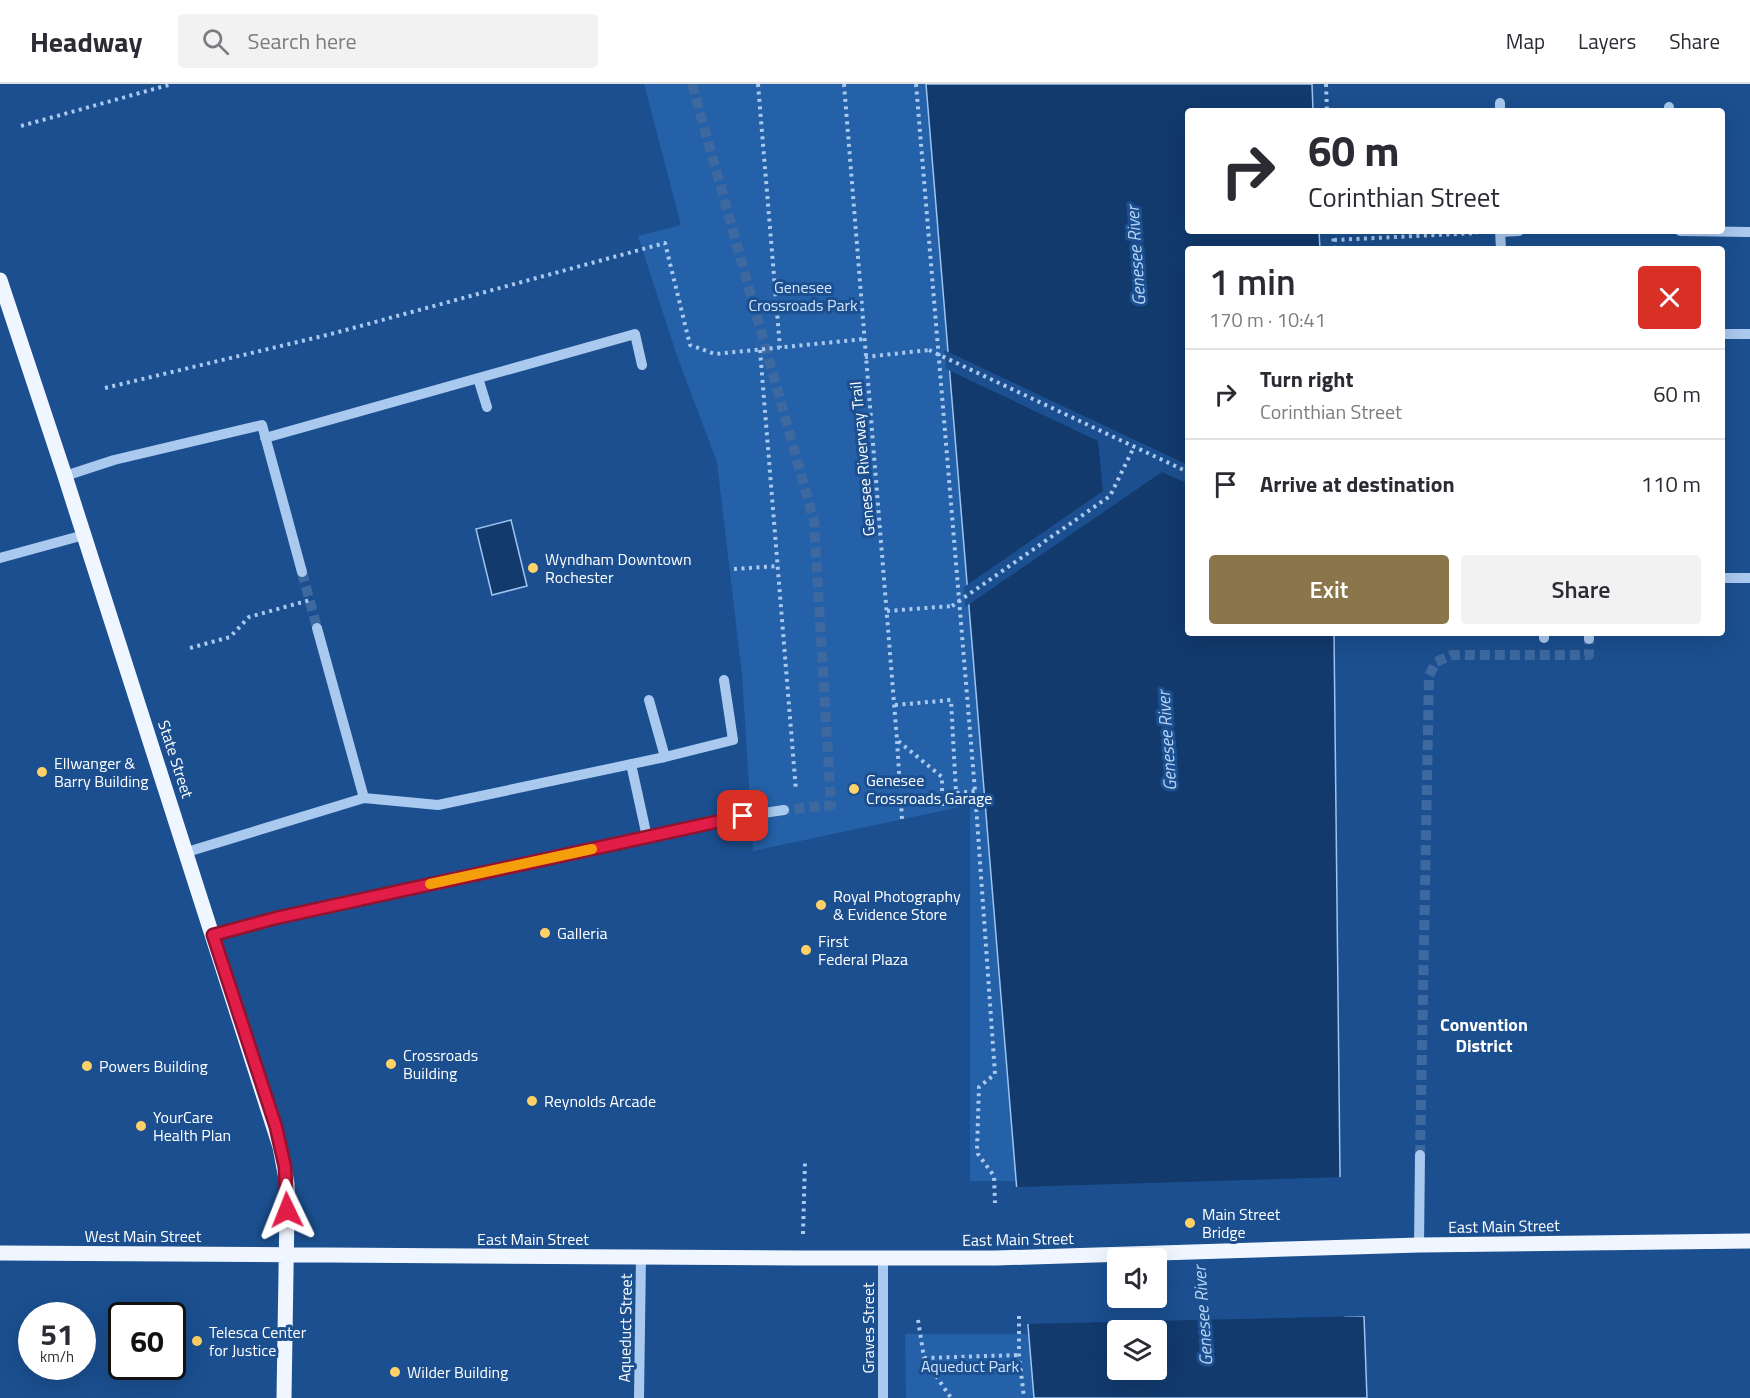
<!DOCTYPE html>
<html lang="en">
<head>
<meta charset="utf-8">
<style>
	:root { --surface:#fff; --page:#f2f2f3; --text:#2b2b33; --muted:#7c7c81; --line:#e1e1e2; --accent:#8a764a }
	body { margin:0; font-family:"Titillium Web",sans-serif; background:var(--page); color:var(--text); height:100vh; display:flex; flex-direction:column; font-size:22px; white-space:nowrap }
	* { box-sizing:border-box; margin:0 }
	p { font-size:20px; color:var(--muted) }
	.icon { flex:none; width:33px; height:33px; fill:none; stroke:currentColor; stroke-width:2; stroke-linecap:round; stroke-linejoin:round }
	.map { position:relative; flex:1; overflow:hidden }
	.sheet { position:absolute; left:1185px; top:162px; width:540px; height:390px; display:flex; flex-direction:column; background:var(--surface); border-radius:6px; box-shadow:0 6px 24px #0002 }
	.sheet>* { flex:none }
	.hud { position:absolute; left:1185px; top:24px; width:540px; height:126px; border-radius:6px; box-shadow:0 6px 24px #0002; background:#fff; color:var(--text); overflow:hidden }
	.buttons { position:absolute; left:1107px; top:1164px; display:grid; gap:12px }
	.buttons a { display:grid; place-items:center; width:60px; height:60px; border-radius:6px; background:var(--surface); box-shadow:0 6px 24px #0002; font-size:30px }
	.speed { position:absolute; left:18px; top:1218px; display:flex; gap:12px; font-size:30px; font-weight:700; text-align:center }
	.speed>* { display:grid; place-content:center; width:78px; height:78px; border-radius:50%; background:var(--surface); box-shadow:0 6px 24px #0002; line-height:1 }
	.speed small { font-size:15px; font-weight:400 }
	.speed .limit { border:3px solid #111; border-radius:9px; background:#fff; color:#111 }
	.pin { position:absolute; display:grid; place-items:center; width:51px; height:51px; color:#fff; margin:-26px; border-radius:12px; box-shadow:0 3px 9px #0006 }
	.me { position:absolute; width:66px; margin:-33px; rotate:358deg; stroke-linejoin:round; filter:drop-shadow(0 0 4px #0008) }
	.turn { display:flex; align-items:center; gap:21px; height:126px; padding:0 24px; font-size:27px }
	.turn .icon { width:78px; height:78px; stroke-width:2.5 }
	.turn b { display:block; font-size:42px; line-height:51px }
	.round { display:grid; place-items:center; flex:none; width:63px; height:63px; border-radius:6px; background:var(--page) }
	.head { display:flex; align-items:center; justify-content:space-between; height:102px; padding:0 24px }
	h1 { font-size:36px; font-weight:600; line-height:45px }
	.action { display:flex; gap:12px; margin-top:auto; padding:12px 24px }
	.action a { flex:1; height:69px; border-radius:6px; background:var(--accent); color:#fff; font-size:24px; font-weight:600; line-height:69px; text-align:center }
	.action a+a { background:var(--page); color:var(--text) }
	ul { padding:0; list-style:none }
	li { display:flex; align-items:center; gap:18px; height:90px; padding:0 24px; border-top:2px solid var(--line) }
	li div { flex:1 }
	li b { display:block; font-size:22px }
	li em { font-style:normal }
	header { display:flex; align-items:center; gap:36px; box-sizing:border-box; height:84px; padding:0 30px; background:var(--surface); border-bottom:2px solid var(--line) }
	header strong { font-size:28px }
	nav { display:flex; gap:33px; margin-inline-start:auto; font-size:21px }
	.search { width:420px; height:54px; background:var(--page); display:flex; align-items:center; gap:15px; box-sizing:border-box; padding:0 21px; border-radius:6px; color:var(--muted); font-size:22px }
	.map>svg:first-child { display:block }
</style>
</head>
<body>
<header>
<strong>Headway</strong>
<div class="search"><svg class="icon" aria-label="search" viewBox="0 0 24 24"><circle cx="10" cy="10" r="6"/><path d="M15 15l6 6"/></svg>Search here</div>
<nav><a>Map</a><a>Layers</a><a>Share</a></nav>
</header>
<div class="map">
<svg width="1750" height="1314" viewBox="0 0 1750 1314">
	<rect width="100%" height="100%" fill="#1b4f8f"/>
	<path fill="#2461a8" d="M644,0h282l90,1097h-46v-376l-217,46 -11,-176 -25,-213 -40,-106 -39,-120 43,-11z
		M905,1250h124l5,64h-128z"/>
	<path fill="#123a6d" stroke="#9cc4f0" stroke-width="1.5" fill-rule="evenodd" d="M926,0h386l1,27h-125v120h131l1,18h-132v384h146l6,541 5,142h19l3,82h-333zM1118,1174h38v40h-38zM1118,1246h38v40h-38z
		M511,436l16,66 -35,9 -16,-66z"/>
	<path fill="#1b4f8f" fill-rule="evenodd" d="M944,266l244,115v19l-26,-12 -197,135 -1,-20 139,-96 -5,-50 -152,-72z
		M1343,1093l5,136h17l2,3 -342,8 -12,-137zM1118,1174h38v40h-38z"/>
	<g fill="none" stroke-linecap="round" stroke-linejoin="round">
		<path stroke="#3d69a0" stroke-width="10" stroke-dasharray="10 5" stroke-linecap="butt" d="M692,0l122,437 17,284 -47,5
			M302,488l15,56
			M1420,1071l9,-479 7,-14 16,-7h137v-16"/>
		<path stroke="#a9c9ee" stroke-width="4" stroke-dasharray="3 4.5" stroke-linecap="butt" d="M758,0l22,264
			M844,0l53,656 45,37v33
			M916,0l59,707 20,283 -16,13 -2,62 1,5 16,22 1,27
			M1326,0l1,27
			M21,42l151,-42
			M1333,147l1,18
			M1334,156l143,-7
			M760,266l36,441
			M865,273l64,-7
			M105,304l226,-54 334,-91 25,102 25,9 149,-15
			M734,485l43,-3
			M887,527l65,-5
			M1348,549v5
			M190,564l40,-11 19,-20 61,-17
			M895,621l56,-5 5,93 19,-2
			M897,657l5,78
			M803,1150l2,-72
			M1019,1232v39l5,43
			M918,1236l6,38 27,40
			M924,1274l95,-3"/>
		<path stroke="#a9c9ee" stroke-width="10" d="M1500,27v-8
			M1669,27v-4
			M1500,147l1,18
			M1680,147l70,1
			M1500,148l19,-1
			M1722,250h28
			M478,294l9,29
			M265,354l370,-104 7,31
			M65,392l49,-16 148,-35 40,147
			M0,474l84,-23
			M1722,494h28
			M1544,554v-5
			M1589,555v-6
			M649,616l16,57
			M631,680l16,73
			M364,714l74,7 227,-48 68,-17 -9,-60
			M187,768l177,-54 -47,-170
			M213,851l63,-17 467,-102 41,-6
			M1419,1161l1,-90
			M639,1314l2,-141
			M883,1314v-139"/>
		<path stroke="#f0f6ff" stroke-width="15" d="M0,196l65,196 215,671 7,37v26l-3,188
			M0,1169l803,5h193l423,-13 331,-4"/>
		<path stroke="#a9c9ee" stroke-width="4" stroke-dasharray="3 4.5" stroke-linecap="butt" d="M929,266l259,122
			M952,522l158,-110 24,-49"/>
	</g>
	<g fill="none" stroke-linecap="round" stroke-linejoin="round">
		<g stroke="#92132f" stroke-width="15">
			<path id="route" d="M287,1126l-2,-43 -9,-40 -63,-192 63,-17 467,-102"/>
		</g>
		<use href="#route" stroke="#e11d48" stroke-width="10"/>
		<path stroke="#f59e0b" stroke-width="10" d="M430,800l162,-35"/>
	</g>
	<g fill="#ffd166" stroke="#1b4f8f" stroke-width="2">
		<circle cx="533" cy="484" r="6"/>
		<circle cx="42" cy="688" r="6"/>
		<circle cx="854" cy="705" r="6"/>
		<circle cx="821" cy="821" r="6"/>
		<circle cx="545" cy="849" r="6"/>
		<circle cx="806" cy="866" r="6"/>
		<circle cx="391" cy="980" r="6"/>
		<circle cx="87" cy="982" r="6"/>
		<circle cx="532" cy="1017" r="6"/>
		<circle cx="141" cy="1042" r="6"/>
		<circle cx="1190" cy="1139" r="6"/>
		<circle cx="197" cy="1257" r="6"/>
		<circle cx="395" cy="1288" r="6"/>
	</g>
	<g text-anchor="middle" stroke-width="6" stroke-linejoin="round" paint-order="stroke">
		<g font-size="16" fill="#cfe3fa" stroke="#1b4f8f">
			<text x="803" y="209">Genesee<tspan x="803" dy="18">Crossroads Park</tspan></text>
			<text x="970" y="1288">Aqueduct Park</text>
		</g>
		<g font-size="16" fill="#fff" stroke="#1b4f8f">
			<text transform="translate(862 375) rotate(-95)" y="6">Genesee Riverway Trail</text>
			<text transform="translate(176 675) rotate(72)" y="6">State Street</text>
			<text transform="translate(1504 1142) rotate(-1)" y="6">East Main Street</text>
			<text x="143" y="1158">West Main Street</text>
			<text x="533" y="1161">East Main Street</text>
			<text transform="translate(1018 1155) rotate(-1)" y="6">East Main Street</text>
			<text transform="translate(625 1244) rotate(-89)" y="6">Aqueduct Street</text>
			<text transform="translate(868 1244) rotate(-90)" y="6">Graves Street</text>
		</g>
		<g font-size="16" fill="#fff" stroke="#1b4f8f" text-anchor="start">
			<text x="545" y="481">Wyndham Downtown<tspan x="545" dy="18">Rochester</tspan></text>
			<text x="54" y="685">Ellwanger &amp;<tspan x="54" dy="18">Barry Building</tspan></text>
			<text x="866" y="702">Genesee<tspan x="866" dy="18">Crossroads Garage</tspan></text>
			<text x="833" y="818">Royal Photography<tspan x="833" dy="18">&amp; Evidence Store</tspan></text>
			<text x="557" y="855">Galleria</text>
			<text x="818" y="863">First<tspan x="818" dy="18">Federal Plaza</tspan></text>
			<text x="403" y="977">Crossroads<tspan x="403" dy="18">Building</tspan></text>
			<text x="99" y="988">Powers Building</text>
			<text x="544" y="1023">Reynolds Arcade</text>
			<text x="153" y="1039">YourCare<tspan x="153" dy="18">Health Plan</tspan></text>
			<text x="1202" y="1136">Main Street<tspan x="1202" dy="18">Bridge</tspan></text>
			<text x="209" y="1254">Telesca Center<tspan x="209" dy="18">for Justice</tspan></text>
			<text x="407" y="1294">Wilder Building</text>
		</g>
		<g font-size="18" font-style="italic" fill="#b5d3f5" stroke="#1b4f8f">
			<text transform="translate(1136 172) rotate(-94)" y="6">Genesee River</text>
			<text transform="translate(1167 657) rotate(-94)" y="6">Genesee River</text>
			<text transform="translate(1203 1232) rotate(-94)" y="6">Genesee River</text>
		</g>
		<g font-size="18" font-weight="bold" fill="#fff" stroke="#1b4f8f">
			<text x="1484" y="947">Convention<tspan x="1484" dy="21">District</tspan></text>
		</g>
	</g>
</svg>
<div class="buttons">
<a><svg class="icon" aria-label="sound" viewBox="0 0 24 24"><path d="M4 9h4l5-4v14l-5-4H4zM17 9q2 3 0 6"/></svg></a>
<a><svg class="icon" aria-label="layers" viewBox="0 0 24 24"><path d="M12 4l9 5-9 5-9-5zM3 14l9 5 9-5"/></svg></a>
</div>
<div class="speed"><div>51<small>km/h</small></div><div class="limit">60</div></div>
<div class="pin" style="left:743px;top:732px;background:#d93025"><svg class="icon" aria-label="arrive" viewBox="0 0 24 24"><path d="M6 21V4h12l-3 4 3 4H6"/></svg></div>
<svg class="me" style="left:287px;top:1126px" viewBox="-20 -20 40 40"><path d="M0-17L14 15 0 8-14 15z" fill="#e11d48" stroke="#fff" stroke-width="4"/></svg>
<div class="hud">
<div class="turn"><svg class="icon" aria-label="right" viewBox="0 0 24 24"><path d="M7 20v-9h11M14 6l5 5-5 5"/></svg><div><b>60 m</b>Corinthian Street</div></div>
</div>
<section class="sheet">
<div class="head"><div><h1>1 min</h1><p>170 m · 10:41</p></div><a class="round" style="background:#d93025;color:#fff"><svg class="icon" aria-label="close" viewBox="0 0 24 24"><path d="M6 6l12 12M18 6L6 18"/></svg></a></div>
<ul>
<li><svg class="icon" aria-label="right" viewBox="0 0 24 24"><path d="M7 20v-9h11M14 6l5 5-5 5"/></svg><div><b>Turn right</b><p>Corinthian Street</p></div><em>60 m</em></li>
<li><svg class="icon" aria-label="arrive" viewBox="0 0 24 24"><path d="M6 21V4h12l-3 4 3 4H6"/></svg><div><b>Arrive at destination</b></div><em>110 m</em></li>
</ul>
<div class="action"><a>Exit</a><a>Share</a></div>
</section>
</div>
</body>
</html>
